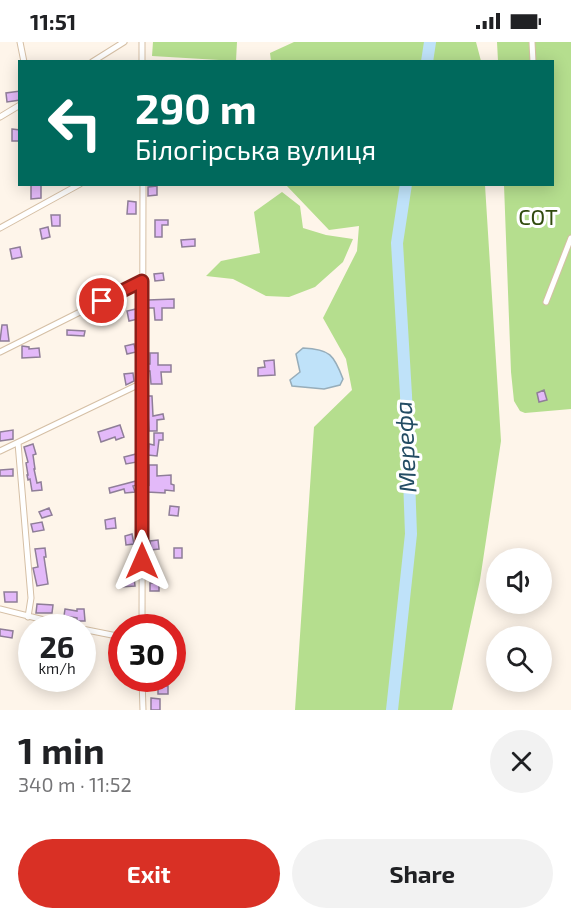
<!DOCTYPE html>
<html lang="en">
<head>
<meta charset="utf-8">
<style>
	:root { --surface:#fff; --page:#f2f2f2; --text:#202124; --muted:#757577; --accent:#d93025 }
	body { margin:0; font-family:"Exo 2",sans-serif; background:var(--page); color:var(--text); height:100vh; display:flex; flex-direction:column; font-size:22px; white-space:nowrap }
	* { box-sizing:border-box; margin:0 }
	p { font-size:20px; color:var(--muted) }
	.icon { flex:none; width:33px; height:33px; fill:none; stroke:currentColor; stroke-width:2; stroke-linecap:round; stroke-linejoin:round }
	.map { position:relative; height:668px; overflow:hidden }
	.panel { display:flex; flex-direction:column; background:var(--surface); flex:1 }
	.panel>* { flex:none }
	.guide { position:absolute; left:18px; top:18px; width:536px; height:126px; border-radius:0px; box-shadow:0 3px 15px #0003; background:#00695c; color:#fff; overflow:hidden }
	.fabs { position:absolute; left:486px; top:506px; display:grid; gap:12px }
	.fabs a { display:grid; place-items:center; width:66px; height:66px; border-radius:50%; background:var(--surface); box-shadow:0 3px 15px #0003; font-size:30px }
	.speed { position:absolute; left:18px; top:572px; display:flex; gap:12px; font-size:30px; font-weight:700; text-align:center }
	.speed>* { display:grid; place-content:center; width:78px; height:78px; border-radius:50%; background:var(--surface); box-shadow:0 3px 15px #0003; line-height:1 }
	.speed small { font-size:15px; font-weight:400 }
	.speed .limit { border:9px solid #d22; background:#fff; color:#111 }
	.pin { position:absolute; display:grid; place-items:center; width:51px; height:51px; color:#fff; margin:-26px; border:3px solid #fff; border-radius:50%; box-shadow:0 2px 6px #0007 }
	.me { position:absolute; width:66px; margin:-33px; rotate:0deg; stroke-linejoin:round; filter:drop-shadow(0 0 4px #0008) }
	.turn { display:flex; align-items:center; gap:21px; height:126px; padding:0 18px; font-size:27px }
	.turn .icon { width:78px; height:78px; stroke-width:2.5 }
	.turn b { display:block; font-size:42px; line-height:51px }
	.round { display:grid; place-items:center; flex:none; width:63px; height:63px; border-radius:32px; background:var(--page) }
	.headline { display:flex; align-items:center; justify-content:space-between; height:102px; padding:0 18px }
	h1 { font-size:36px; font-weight:700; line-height:45px }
	.primary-button { display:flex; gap:12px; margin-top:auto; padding:12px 18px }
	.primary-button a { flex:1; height:69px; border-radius:36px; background:var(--accent); color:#fff; font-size:24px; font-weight:700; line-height:69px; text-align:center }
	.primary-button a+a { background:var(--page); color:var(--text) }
	.status { display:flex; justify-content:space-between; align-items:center; height:42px; padding:0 30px; background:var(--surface); direction:ltr }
	.status svg { height:16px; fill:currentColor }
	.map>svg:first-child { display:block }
</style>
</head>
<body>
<div class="status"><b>11:51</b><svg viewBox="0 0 49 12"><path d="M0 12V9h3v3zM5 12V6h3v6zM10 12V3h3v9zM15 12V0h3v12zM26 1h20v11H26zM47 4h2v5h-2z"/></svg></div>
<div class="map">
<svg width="571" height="668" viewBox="0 0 571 668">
	<rect width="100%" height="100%" fill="#fef5ea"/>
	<path fill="#b5de8e" d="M153,0h84l-1,19 -84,-5z
		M294,0h182l5,19h-210l-1,-8z
		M497,0h74v367l-46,4 -5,-2 -6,-10 -3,-29 -7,-187 48,-1v-122l-54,-1z
		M286,143h199l16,256 -21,139 -28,130h-157l19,-283 38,-37 -6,-31 -23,-41 34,-67 2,-25 -30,4z
		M282,150l18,14 3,22 23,7 27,4 -10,23 -28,25 -26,10 -23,-1 -33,-17 -27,-3 15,-15 39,-8 -6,-41z"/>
	<path fill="#bfe2f9" stroke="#97adba" stroke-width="1.5" d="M303,306c27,1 31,7 40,31l-3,6 -16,4 -32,-3 -2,-6 10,-8 -4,-18z"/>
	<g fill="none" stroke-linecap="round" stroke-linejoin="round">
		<path stroke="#bfe2f9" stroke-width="12" d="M427,20l3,-20
			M392,668l19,-176 -5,-139 -9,-152 9,-59"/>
	</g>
	<path fill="#e3b9f9" stroke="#8f7e98" stroke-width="1.5" d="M20,49v9l-13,2 -1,-9z
		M12,87l8,1v11h-8z
		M41,142v14l-10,1v-14z
		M157,144v9l-9,1v-9z
		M128,159l8,1v12h-9z
		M51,173h9v11h-8z
		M155,178h13v5h-6v12h-7z
		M48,185l2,10 -8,2 -2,-10z
		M195,197v7l-13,1 -1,-7z
		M20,205l2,10 -10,2 -2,-10z
		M163,231l1,7 -9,1 -1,-7z
		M105,241l2,9 -19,4 -2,-10z
		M174,257v9h-12v12h-7l-1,-12h-6v-8z
		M136,267l2,10 -9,2 -2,-10z
		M2,283h5l2,16h-9z
		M67,288l18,1 -1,5 -17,-1z
		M134,302l2,8 -9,2 -2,-8z
		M22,304l7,1v2l10,-1 1,9 -18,1z
		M150,311h8v12h13v7h-10l1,12h-11l-1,-13h-3v-7h3z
		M274,318l1,15 -17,1v-8l7,-1 -1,-6z
		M133,331l1,8 -8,4 -2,-11z
		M544,348l3,10 -8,2 -2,-9z
		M147,354h5l1,20 10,-2 1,5 -7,1v11h-8z
		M120,383l4,12 -8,3 -1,-3 -14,5 -3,-10z
		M13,388v9l-13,2v-9z
		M154,391h9v7h-4l-2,16 -9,-1 1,-11 5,1z
		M33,402l3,10 -3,1 2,14h-1l3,14 4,-1 1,8 -10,1 -2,-12 -2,1 -1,-5h1l-2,-12 2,-1 -4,-15z
		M136,412l1,8 -11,2 -2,-7z
		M149,423h8v11l14,-1v9l3,1v6l-9,-1v3l-18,-1v-8l2,1z
		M13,427v7h-13v-6z
		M136,439l1,4 -4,1 2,6 -10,1 -1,-4 -14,4 -1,-5z
		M170,464l9,1 -1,9 -9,-1z
		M49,466l3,7 -10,3 -3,-6z
		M115,476l1,10 -10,1 -1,-9z
		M42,480l2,8 -11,2 -2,-8z
		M132,492l2,10 -8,1 -1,-9z
		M158,498l1,9 -8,1 -1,-9z
		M45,506l1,9h-2l4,27 -11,2 -4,-18 5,-1 -3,-18z
		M174,506h8v10h-8z
		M134,534l1,10 -15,1 -2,-5 7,-3v-2z
		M150,541h9v8h-9z
		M4,550h13v10h-12z
		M37,562l16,1 -1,8h-16z
		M65,567l12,2v-2h7l1,12h-8v-3l-13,-2z
		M0,587l13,2 -1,7 -12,-2z
		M158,644h10v8h-10z
		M151,656l9,1v11h-9z"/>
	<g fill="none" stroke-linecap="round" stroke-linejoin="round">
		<g stroke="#d5bfa5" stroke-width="7">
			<path id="street" d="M20,0l4,20
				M142,0v20
				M532,0l1,20
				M92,20l32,-20
				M0,75l20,-12
				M0,186l80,-44
				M546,260l25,-64
				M0,310l142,-71
				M18,401l13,155 -3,19
				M0,409l142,-68
				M0,567l72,18
				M142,585l1,-443
				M82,587l40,8
				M142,636l1,32"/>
		</g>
		<use href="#street" stroke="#fff" stroke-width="5"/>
	</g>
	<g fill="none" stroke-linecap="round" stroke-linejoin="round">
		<g stroke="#8d1f18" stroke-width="15">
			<path id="route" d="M102,259l40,-20v280"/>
		</g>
		<use href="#route" stroke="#d93025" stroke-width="10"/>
	</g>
	<g text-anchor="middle" stroke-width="6" stroke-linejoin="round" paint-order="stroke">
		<g font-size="22" fill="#304a0d" stroke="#fff">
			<text x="538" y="183">СОТ</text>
		</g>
		<g font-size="24" font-style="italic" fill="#234c63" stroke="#fff">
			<text transform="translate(406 405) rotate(-93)" y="8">Мерефа</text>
		</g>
	</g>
</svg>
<div class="fabs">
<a><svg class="icon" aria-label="sound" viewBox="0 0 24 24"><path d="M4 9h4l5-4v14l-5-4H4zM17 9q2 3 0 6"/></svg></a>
<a><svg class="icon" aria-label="search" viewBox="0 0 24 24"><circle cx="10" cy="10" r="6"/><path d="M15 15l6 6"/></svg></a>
</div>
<div class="speed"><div>26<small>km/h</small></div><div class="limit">30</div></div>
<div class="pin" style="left:102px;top:259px;background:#d93025"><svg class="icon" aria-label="arrive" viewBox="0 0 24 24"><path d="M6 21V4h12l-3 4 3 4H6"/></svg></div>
<svg class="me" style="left:142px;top:519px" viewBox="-20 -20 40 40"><path d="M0-17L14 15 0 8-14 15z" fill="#d93025" stroke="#fff" stroke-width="4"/></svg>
<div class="guide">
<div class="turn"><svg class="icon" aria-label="left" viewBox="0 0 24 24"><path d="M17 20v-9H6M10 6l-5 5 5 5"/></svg><div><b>290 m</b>Білогірська вулиця</div></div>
</div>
</div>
<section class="panel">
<div class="headline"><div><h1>1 min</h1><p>340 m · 11:52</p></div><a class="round"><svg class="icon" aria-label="close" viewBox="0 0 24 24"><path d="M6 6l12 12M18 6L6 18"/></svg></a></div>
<div class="primary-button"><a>Exit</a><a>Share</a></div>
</section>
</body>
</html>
